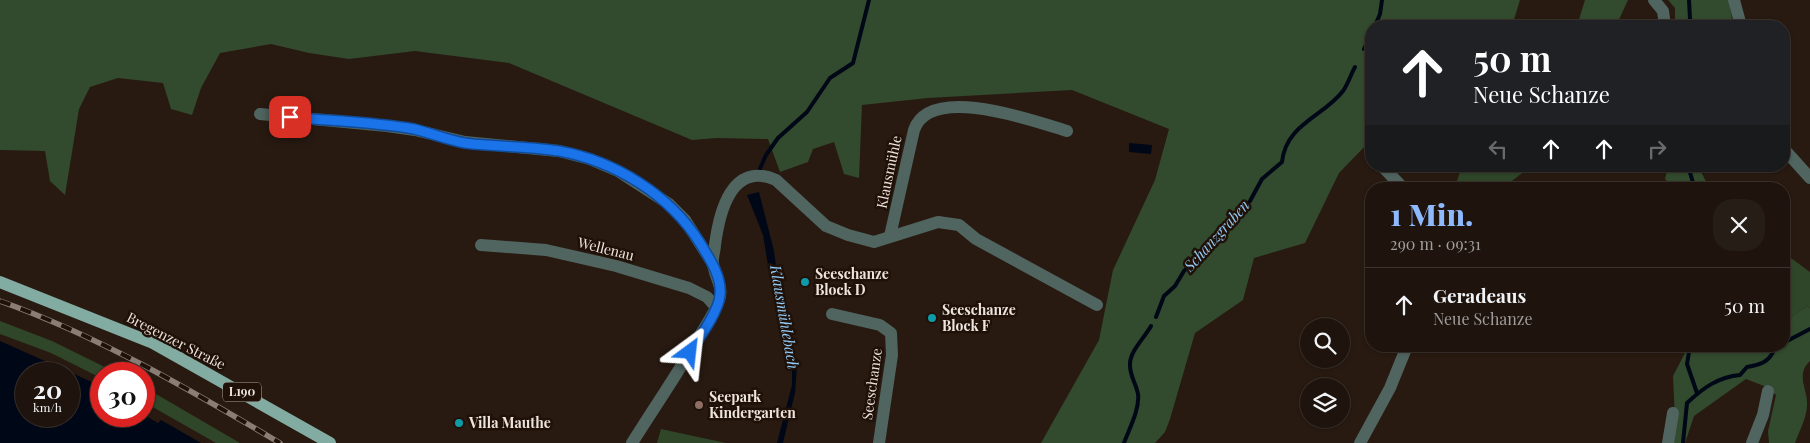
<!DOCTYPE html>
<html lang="de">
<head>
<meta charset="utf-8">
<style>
	:root { --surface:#1e140d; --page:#261d16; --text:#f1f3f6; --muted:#a19e9d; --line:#3c332e; --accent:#8eb9fc }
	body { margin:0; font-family:"Playfair Display",serif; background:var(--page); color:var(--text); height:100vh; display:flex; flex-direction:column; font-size:19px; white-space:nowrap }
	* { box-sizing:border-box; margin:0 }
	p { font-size:16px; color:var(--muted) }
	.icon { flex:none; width:28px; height:28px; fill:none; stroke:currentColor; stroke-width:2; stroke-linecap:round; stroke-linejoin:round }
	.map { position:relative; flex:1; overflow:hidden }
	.panel { position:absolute; left:1365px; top:182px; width:425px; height:170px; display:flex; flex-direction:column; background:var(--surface); border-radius:20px; box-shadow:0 1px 4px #0004,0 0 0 1px var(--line) }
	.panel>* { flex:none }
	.banner { position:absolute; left:1365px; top:20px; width:425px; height:152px; border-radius:20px; box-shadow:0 1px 4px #0004,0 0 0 1px var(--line); background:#202124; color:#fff; overflow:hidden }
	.buttons { position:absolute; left:1300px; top:318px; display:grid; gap:10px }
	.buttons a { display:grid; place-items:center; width:50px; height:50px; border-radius:50%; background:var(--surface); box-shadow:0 1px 4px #0004,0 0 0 1px var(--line); font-size:25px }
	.speed { position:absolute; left:15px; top:362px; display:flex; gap:10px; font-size:25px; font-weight:700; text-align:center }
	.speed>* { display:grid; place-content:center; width:65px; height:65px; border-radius:50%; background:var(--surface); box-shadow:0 1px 4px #0004,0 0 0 1px var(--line); line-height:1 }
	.speed small { font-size:12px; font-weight:400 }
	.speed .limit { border:8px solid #d22; background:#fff; color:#111 }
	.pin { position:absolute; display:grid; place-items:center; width:42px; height:42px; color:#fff; margin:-21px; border-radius:10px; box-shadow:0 2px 8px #0006 }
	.me { position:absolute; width:55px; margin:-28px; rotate:30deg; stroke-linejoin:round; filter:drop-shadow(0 0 4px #0008) }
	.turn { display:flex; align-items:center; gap:18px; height:105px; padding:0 25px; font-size:22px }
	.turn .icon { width:65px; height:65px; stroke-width:2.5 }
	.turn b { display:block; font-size:35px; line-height:42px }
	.lanes { display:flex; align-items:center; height:48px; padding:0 25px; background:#0003; justify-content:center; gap:25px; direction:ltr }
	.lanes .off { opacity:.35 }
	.round { display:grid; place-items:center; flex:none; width:52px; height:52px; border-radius:20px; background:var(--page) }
	.overview { display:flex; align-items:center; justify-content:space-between; height:85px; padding:0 25px }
	h1 { font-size:30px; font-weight:800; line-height:38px; color:var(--accent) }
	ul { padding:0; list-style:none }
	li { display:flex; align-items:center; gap:15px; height:75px; padding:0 25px; border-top:1px solid var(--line) }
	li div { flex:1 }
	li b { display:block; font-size:19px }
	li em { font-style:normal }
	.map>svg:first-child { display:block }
</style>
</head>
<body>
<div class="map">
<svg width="1810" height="443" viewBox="0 0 1810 443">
	<rect width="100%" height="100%" fill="#281a11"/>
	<path fill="#2f4629" d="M1462,166h69l-23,18 -1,5h-37l1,-5 -14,-3z
		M1784,253l26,19v36l-3,-2 -23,16z
		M0,321l52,20 67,33h-18v4l-50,-25 -51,-19z
		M144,387l96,56h-24l-72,-41z
		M661,429l65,14h-69z"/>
	<path fill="#324a2d" d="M0,0h1520l-8,26h-141v114l-32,33 -34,70 -51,15 -11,42 -48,33 -25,86 -5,13 -10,11h-114l58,-103 14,-70 42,-90 14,-51 -97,-39 -144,8 -66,7 -3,73 -15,-4 -10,-32 -21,7 -5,13 -28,10 -12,-33 -51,-1 -25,2 -183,-77 -94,-12 -66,8 -40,-6 -38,-9 -51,9 -19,35 -9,27 -21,-6 -8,-26 -45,-5 -28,9 -11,22 -14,86 -15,-14 -5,-30 -45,-1z
		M1585,0h43l-12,26h-39z
		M1668,0h61l4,26h-58v-18z
		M1668,166h30l12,23h-36l-9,-10z
		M1807,306l3,2v53c-15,14 -2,28 -3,44 0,12 -8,27 -12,38h-26l-1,-12 8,-36 -12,-9 -18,-7 -52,37 -9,27h-16l6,-24 -2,-43 12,-23 -1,-7h35v5l13,-5h52v-24z"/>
	<path fill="#000818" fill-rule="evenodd" d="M1129,143l23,2 -1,9 -22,-2z
		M759,192l15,59 5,37 18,79 -2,26 -12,50h-6l15,-58v-19l-17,-79 -5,-9 -7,-43 -16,-40z
		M0,341l101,45v30l43,-1 14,8 3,-3 40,23h-201zM26,374h43v42h-43z"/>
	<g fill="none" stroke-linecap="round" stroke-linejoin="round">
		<path stroke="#000818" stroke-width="4" d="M1375,26l5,-12 2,-14
			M1687,26l3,-7 -1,-19
			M1364,49l7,-15
			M1688,166l7,23
			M758,173l8,-18 12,-17 29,-26 23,-34 23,-15 16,-63
			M1156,317l8,-21 11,-10 9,-15 66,-70 12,-22 20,-17c4,-38 41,-45 61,-71 5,-7 8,-17 12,-24
			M1784,345l3,-4 23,-12
			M1690,346l-3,18 10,29
			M1124,443c5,-14 16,-34 14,-49 -2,-11 -9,-19 -8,-31 1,-13 15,-26 21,-37
			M1683,443l4,-40c16,-15 31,-26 53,-28l7,-8c13,-2 22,-5 27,-17l9,-4"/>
		<path stroke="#506460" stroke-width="12" d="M1654,0l9,11 2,15
			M1734,0l7,26
			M260,114l127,12 28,4 50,12 94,9 31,8 28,12 51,33 16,16 28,44
			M1784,149l26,29
			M1382,166l22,23
			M890,236l24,-106c16,-47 120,-9 153,1
			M481,245l65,5 70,16 73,22 18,9 9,10
			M832,314l48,11 11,8 1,22 -13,88
			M632,443c22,-35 46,-70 67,-106 7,-12 16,-24 20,-37 5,-13 -5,-24 -6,-37 -1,-5 2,-13 2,-18 4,-31 16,-85 61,-65l50,46 22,9 26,7 64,-20 21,3 17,14 121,66
			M1360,443l30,-55 17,-42
			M1668,443l5,-30
			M1752,443l11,-28 5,-24"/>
		<path stroke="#82aca2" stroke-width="12" d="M0,282l153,61 177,100"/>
		<g stroke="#897d76" stroke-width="5.5">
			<path id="rail" d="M0,301c99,35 190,89 280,142"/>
		</g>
		<use href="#rail" stroke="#1f1108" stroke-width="4" stroke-dasharray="11" stroke-linecap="butt"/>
	</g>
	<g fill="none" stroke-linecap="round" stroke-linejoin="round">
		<g stroke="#114b97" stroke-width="12">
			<path id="route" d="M290,117c41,4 83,5 124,12 17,4 33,11 51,14 31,4 63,3 94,8 56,10 111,44 141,92 9,15 22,33 20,52 -1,16 -21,43 -30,57"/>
		</g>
		<use href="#route" stroke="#1a73e8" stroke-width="9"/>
	</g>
	<g fill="#0f9aa8" stroke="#1f1108" stroke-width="2">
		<circle cx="805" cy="282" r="5"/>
		<circle cx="932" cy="318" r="5"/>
		<circle cx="459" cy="423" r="5"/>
	</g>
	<circle fill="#8d6e63" stroke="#1f1108" stroke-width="2" cx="699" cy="405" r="5"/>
	<g text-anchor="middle" stroke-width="5" stroke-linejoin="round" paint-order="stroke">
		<rect fill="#1f1108" stroke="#b0a59e" stroke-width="1" x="223" y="382.5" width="38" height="19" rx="4"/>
		<g font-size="12" font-weight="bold" fill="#eee4de">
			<text x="242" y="396">L190</text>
		</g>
		<g font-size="14" fill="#eee4de" stroke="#1f1108">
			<text transform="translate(889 172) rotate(-78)" y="5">Klausmühle</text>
			<text transform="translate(606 249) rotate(14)" y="5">Wellenau</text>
			<text transform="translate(176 341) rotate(27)" y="5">Bregenzer Straße</text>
			<text transform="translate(872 384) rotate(-82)" y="5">Seeschanze</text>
		</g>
		<g font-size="14" font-weight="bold" fill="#eee4de" stroke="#1f1108" text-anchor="start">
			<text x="815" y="279">Seeschanze<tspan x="815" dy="16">Block D</tspan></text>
			<text x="942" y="315">Seeschanze<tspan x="942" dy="16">Block F</tspan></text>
			<text x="709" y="402">Seepark<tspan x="709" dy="16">Kindergarten</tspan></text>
			<text x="469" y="428">Villa Mauthe</text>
		</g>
		<g font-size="15" font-style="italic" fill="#92cbf8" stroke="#1f1108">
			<text transform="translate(1217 236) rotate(-48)" y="5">Schanzgraben</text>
			<text transform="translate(784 317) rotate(80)" y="5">Klausmühlebach</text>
		</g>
	</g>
</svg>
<div class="buttons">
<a><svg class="icon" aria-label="search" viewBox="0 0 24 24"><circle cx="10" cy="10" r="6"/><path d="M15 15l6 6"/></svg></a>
<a><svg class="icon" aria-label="layers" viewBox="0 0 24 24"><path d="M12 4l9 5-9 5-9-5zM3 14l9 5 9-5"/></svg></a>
</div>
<div class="speed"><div>20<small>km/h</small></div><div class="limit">30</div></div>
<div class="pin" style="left:290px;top:117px;background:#d93025"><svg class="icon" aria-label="arrive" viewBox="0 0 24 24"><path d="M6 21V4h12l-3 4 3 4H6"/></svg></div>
<svg class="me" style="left:690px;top:352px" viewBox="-20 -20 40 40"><path d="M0-17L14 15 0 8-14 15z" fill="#1a73e8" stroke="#fff" stroke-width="4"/></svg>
<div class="banner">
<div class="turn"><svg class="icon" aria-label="ahead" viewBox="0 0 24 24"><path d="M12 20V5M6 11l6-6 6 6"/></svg><div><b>50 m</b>Neue Schanze</div></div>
<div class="lanes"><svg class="icon off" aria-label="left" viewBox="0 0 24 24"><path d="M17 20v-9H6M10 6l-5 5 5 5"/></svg><svg class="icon" aria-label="ahead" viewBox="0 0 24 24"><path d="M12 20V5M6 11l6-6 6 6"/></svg><svg class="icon" aria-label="ahead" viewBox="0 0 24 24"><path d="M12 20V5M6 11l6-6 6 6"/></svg><svg class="icon off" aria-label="right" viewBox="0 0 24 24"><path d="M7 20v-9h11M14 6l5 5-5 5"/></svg></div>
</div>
<section class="panel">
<div class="overview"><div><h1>1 Min.</h1><p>290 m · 09:31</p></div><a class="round"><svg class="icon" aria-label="close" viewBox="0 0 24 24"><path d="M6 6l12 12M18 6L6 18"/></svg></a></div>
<ul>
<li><svg class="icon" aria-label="ahead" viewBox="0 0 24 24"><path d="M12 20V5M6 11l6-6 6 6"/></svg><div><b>Geradeaus</b><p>Neue Schanze</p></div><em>50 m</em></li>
</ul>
</section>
</div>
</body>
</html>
